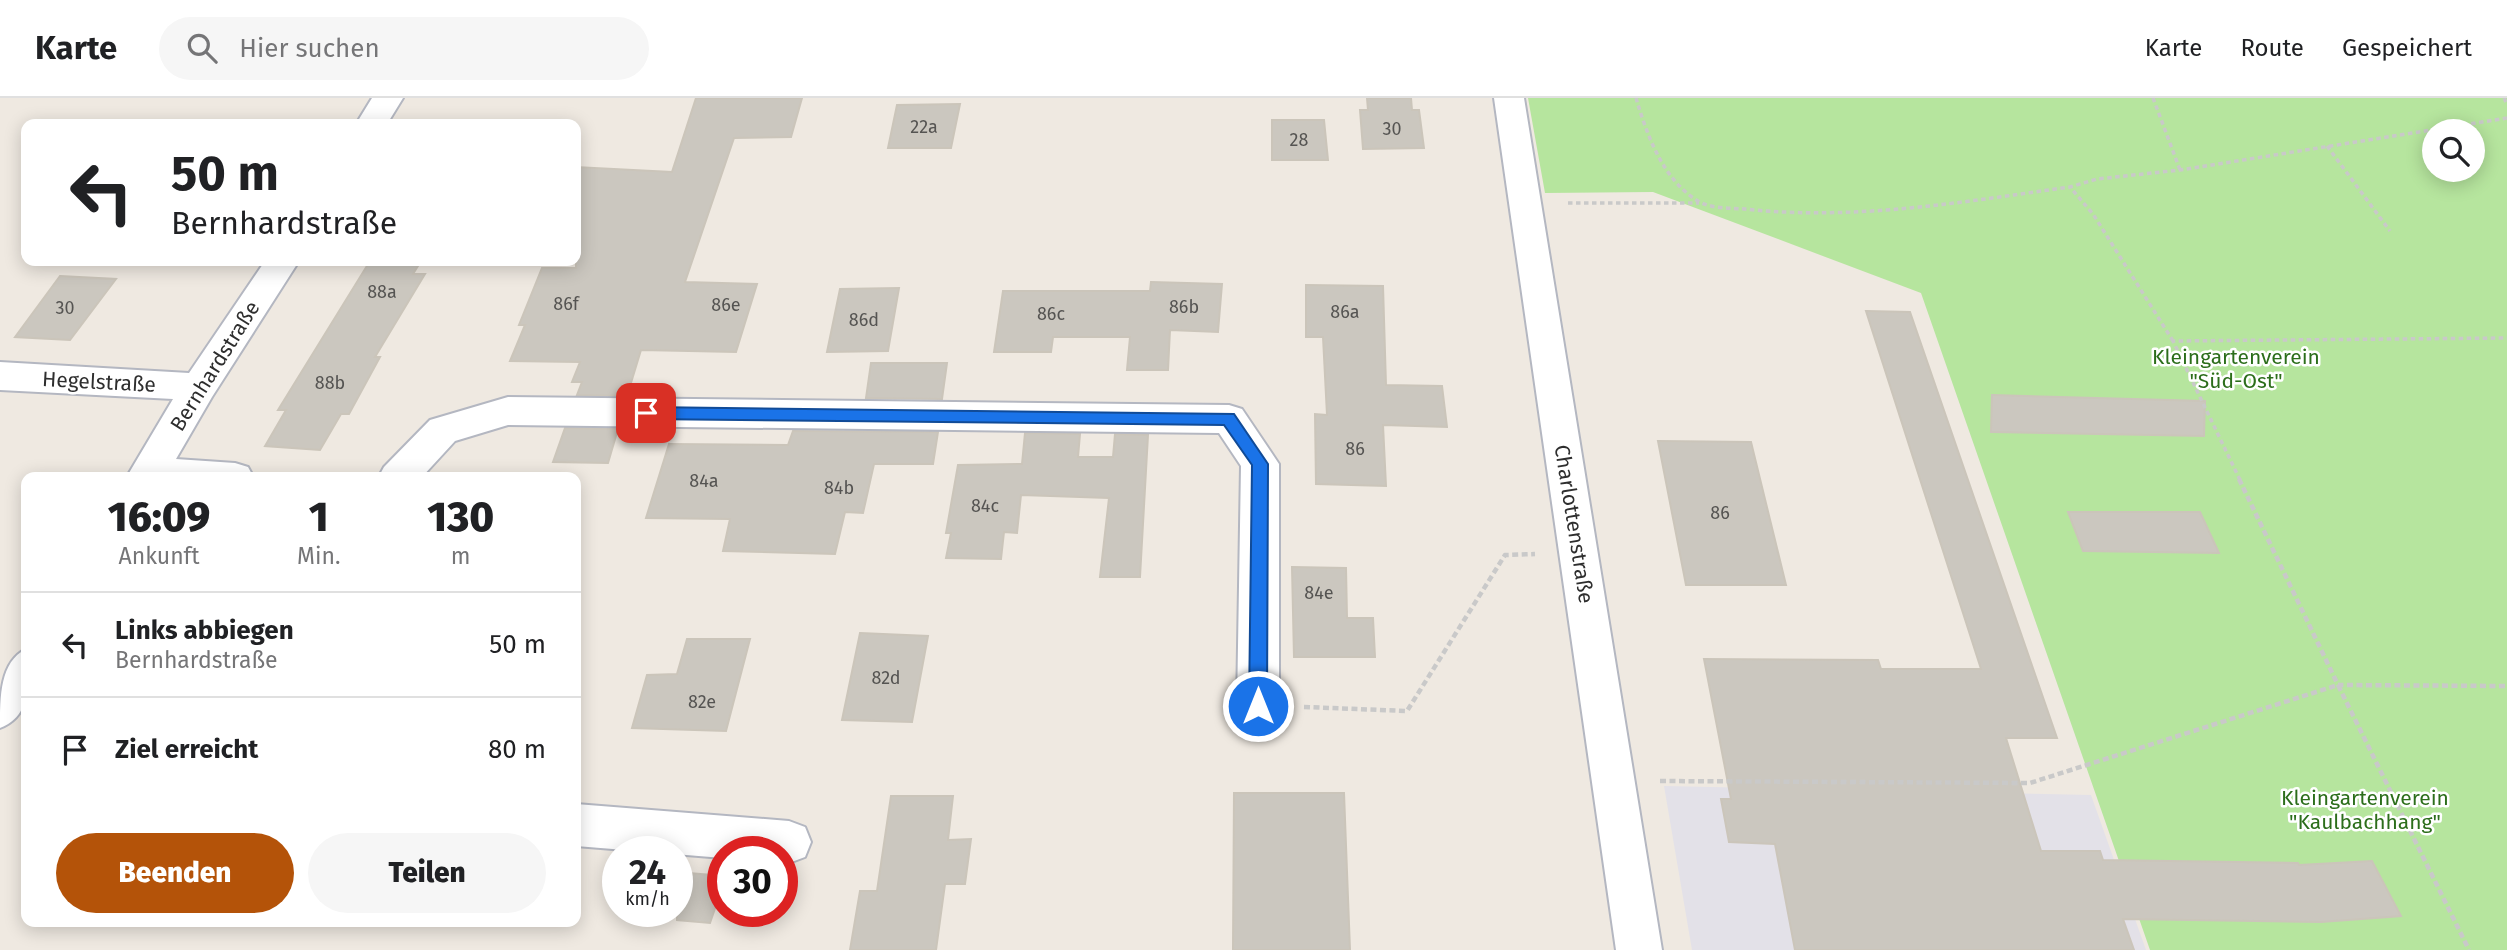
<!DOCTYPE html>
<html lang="de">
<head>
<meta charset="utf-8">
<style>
	:root { --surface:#fff; --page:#f6f6f6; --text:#202124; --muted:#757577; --line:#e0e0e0; --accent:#b45309 }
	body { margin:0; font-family:"Fira Sans",sans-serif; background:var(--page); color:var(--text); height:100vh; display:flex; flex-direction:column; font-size:26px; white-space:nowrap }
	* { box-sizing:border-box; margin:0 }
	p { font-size:23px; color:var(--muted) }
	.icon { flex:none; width:38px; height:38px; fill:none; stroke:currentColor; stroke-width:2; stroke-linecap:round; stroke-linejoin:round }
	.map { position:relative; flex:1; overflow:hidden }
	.details { position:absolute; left:21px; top:374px; width:560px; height:455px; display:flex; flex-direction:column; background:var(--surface); border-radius:14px; box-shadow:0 4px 18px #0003 }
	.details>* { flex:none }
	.hud { position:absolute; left:21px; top:21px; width:560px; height:147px; border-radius:14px; box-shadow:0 4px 18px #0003; background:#fff; color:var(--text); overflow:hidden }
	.tools { position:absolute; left:2422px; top:21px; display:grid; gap:14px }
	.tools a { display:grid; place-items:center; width:63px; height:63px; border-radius:50%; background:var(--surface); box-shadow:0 4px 18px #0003; font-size:35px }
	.speed { position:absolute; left:602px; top:738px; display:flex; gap:14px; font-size:35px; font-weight:700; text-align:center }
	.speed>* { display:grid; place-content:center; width:91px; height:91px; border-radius:50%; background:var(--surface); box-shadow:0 4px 18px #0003; line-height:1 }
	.speed small { font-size:18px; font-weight:400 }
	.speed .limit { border:10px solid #d22; background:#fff; color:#111 }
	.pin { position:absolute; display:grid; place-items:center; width:60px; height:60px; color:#fff; margin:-30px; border-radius:14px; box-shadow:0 4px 10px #0006 }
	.me { position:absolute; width:77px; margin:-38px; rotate:0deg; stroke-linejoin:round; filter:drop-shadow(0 0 5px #0008) }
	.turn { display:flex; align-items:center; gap:24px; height:147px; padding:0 35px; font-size:32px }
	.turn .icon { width:91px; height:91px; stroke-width:2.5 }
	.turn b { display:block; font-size:49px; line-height:60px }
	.eta { display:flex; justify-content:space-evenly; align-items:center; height:119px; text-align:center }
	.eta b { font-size:42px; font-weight:800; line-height:49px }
	.action { display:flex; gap:14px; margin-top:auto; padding:14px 35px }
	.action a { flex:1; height:80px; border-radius:42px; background:var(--accent); color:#fff; font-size:28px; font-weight:800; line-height:80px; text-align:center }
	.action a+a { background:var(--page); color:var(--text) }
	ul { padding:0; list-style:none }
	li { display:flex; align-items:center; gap:21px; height:105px; padding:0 35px; border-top:2px solid var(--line) }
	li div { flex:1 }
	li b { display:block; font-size:26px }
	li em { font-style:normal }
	header { display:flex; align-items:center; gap:42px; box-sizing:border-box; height:98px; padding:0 35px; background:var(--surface); border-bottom:2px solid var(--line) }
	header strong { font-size:33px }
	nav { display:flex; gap:38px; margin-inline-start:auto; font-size:24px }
	.search { width:490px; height:63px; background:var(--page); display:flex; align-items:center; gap:18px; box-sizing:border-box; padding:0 24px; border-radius:38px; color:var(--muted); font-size:26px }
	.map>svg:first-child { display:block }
</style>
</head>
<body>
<header>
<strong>Karte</strong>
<div class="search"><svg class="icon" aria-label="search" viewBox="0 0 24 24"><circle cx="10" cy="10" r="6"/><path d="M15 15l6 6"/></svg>Hier suchen</div>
<nav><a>Karte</a><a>Route</a><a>Gespeichert</a></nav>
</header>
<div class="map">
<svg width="2507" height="852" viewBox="0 0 2507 852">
	<rect width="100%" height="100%" fill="#efe9e1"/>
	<path fill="#e3e1e8" d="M1664,688l427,9 55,155h-454z"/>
	<path fill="#b6e59e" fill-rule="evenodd" d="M1528,0h979v852h-357l-229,-657 -268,-101 -108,1zM2434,33h39v39h-39z"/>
	<path fill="#cbc7bf" stroke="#cbc5ba" stroke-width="2" d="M696,0h106l-11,39 -57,1 -49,144 72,2 -21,68 -95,-2 -14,46 -50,-1 5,-13h-10l8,-20 -70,-1 15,-36h-6l23,-57h34v-101l96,5z
		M1367,0h44l1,12h7l5,38 -61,1 -3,-39h8z
		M960,6l-9,44h-63l9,-43z
		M1272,22h52l4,40h-56z
		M370,163h51l-8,13h12l-50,83h5l-31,57h-8l-21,36 -55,-4 21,-36h-8z
		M60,178l56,3 -46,61 -55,-3z
		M1151,184l71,2 -4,48 -48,-2 -2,40h-41l3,-33h-77l-2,15h-57l9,-61h147z
		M1306,187l77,1 3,99 56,1 5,41 -64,-2 3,61 -70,-2 -1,-70 12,1 -4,-78h-17z
		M899,190l-11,63 -61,1 13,-63z
		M1866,213l44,1 147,426h-51l35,113h59l3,9 195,3 1,2 73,-4 29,55 -80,6 -198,-3 11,31h-339l-20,-106 -46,-2 -8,-43h10l-27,-140 174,1 3,9h100z
		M871,265h76l-5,36 -76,-1z
		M1992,297l213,6 -1,35 -213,-4z
		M565,330l53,1 -10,34 -55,-1z
		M793,333l145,1 -5,32h-59l-11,49 -18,-1 -10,42 -112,-3 7,-32 -84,-1 23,-74 119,1z
		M1025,335l55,1 -2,23h35l2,-23 33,1 -8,142h-40l9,-79 -88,-3 -4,38 -13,-1 -3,27 -55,-1 5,-25h-5l12,-68 64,-1z
		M1658,343l93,1 35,143h-100z
		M2068,414h132l19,41 -136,-2z
		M1292,469l54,1 1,50h26l2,39h-81z
		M860,535l68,3 -16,86 -70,-2z
		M687,541h63l-24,92 -94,-3 15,-53 30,-1z
		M1234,695h110l6,157h-117z
		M891,698h62l-5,44 23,-1 -6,45h-20l-9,66h-86l10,-59h17z
		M677,774l46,4v9l-13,38 -33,-3z"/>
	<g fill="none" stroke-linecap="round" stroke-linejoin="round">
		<g stroke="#b4b7c1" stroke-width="4">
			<path id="minor" d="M372,0h31l-16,26h-31z
				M1494,0h30l138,852h-46z
				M265,163h34l-87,136 -36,62 59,4 13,4 6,11h-128l47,-79 -173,-9v-28l189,11z
				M508,299l721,8 13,4 37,55v242l-6,13 -15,6 -15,-6 -6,-13 4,-240 -22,-33 -711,-8 -53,16 -34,37h-43l6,-11 46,-47z
				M26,551c1,31 8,66 -26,79 0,-32 0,-66 26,-79z
				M576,706l213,17 16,6 6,15 -6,15 -16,6h-7v-11h-59v6l-147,-12z"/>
		</g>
		<path stroke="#c9c9c9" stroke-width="3.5" stroke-dasharray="4.5 3.5" stroke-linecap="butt" d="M1636,0c11,37 27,82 62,103 13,8 33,7 47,8 110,12 217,-7 325,-22
			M2153,0l27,72
			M2504,0l3,6
			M2327,48l63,85
			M1568,105h131
			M2173,243l-80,-127 -23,-27 27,-8 83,-9 327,-52
			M2240,382l-67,-139 334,-3"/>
		<path stroke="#c9c9c9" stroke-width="4.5" stroke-dasharray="6 3.5" stroke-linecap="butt" d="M2239,381l99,206 169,1
			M1304,609l103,4 98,-156 30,-1
			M1660,683l370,2 308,-98 131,265"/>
		<use href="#minor" fill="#fff" fill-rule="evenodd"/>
	</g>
	<path fill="#1a73e8" stroke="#114b97" stroke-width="2" d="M646,309l588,7 34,50 -1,242 -3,5 -6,3 -6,-3 -3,-5 3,-241 -28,-40 -578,-6 -7,-6z"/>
	<g text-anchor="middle" stroke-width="5" stroke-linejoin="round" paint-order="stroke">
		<g font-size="18" fill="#555452">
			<text x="924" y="35">22a</text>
			<text x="1392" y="37">30</text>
			<text x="1299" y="48">28</text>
			<text x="382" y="200">88a</text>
			<text x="566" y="212">86f</text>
			<text x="726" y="213">86e</text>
			<text x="1184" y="215">86b</text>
			<text x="65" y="216">30</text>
			<text x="1345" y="220">86a</text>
			<text x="1051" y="222">86c</text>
			<text x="864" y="228">86d</text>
			<text x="330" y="291">88b</text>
			<text x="1355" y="357">86</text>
			<text x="704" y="389">84a</text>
			<text x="839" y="396">84b</text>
			<text x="985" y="414">84c</text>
			<text x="1720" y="421">86</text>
			<text x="1319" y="501">84e</text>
			<text x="886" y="586">82d</text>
			<text x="702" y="610">82e</text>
		</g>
		<g font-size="21" fill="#2c6e1b" stroke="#fff">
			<text x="2236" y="266">Kleingartenverein<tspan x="2236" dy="24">"Süd-Ost"</tspan></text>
			<text x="2365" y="707">Kleingartenverein<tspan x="2365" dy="24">"Kaulbachhang"</tspan></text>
		</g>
		<g font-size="21" fill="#2e2e2e" stroke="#fff">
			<text transform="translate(215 268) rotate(-58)" y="7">Bernhardstraße</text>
			<text transform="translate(99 284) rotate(3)" y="7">Hegelstraße</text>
			<text transform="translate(1574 426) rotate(81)" y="7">Charlottenstraße</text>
		</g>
	</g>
</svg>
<div class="tools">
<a><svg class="icon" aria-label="search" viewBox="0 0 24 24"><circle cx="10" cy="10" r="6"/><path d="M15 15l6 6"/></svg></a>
</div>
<div class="speed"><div>24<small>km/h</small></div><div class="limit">30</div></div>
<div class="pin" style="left:646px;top:315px;background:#d93025"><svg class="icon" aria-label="arrive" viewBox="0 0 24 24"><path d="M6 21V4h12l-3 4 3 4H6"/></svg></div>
<svg class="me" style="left:1258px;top:608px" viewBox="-20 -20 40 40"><circle r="17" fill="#1a73e8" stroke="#fff" stroke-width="3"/><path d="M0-11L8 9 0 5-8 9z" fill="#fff"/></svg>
<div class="hud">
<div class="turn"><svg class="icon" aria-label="left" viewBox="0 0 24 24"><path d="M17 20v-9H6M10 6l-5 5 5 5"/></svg><div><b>50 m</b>Bernhardstraße</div></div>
</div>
<section class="details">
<div class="eta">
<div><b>16:09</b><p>Ankunft</p></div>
<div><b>1</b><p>Min.</p></div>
<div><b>130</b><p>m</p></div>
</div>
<ul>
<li><svg class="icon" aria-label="left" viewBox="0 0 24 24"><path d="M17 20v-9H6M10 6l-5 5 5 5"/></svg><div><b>Links abbiegen</b><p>Bernhardstraße</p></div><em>50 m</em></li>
<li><svg class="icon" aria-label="arrive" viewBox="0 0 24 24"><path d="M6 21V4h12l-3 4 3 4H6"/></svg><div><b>Ziel erreicht</b></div><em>80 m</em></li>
</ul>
<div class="action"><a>Beenden</a><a>Teilen</a></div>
</section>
</div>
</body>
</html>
